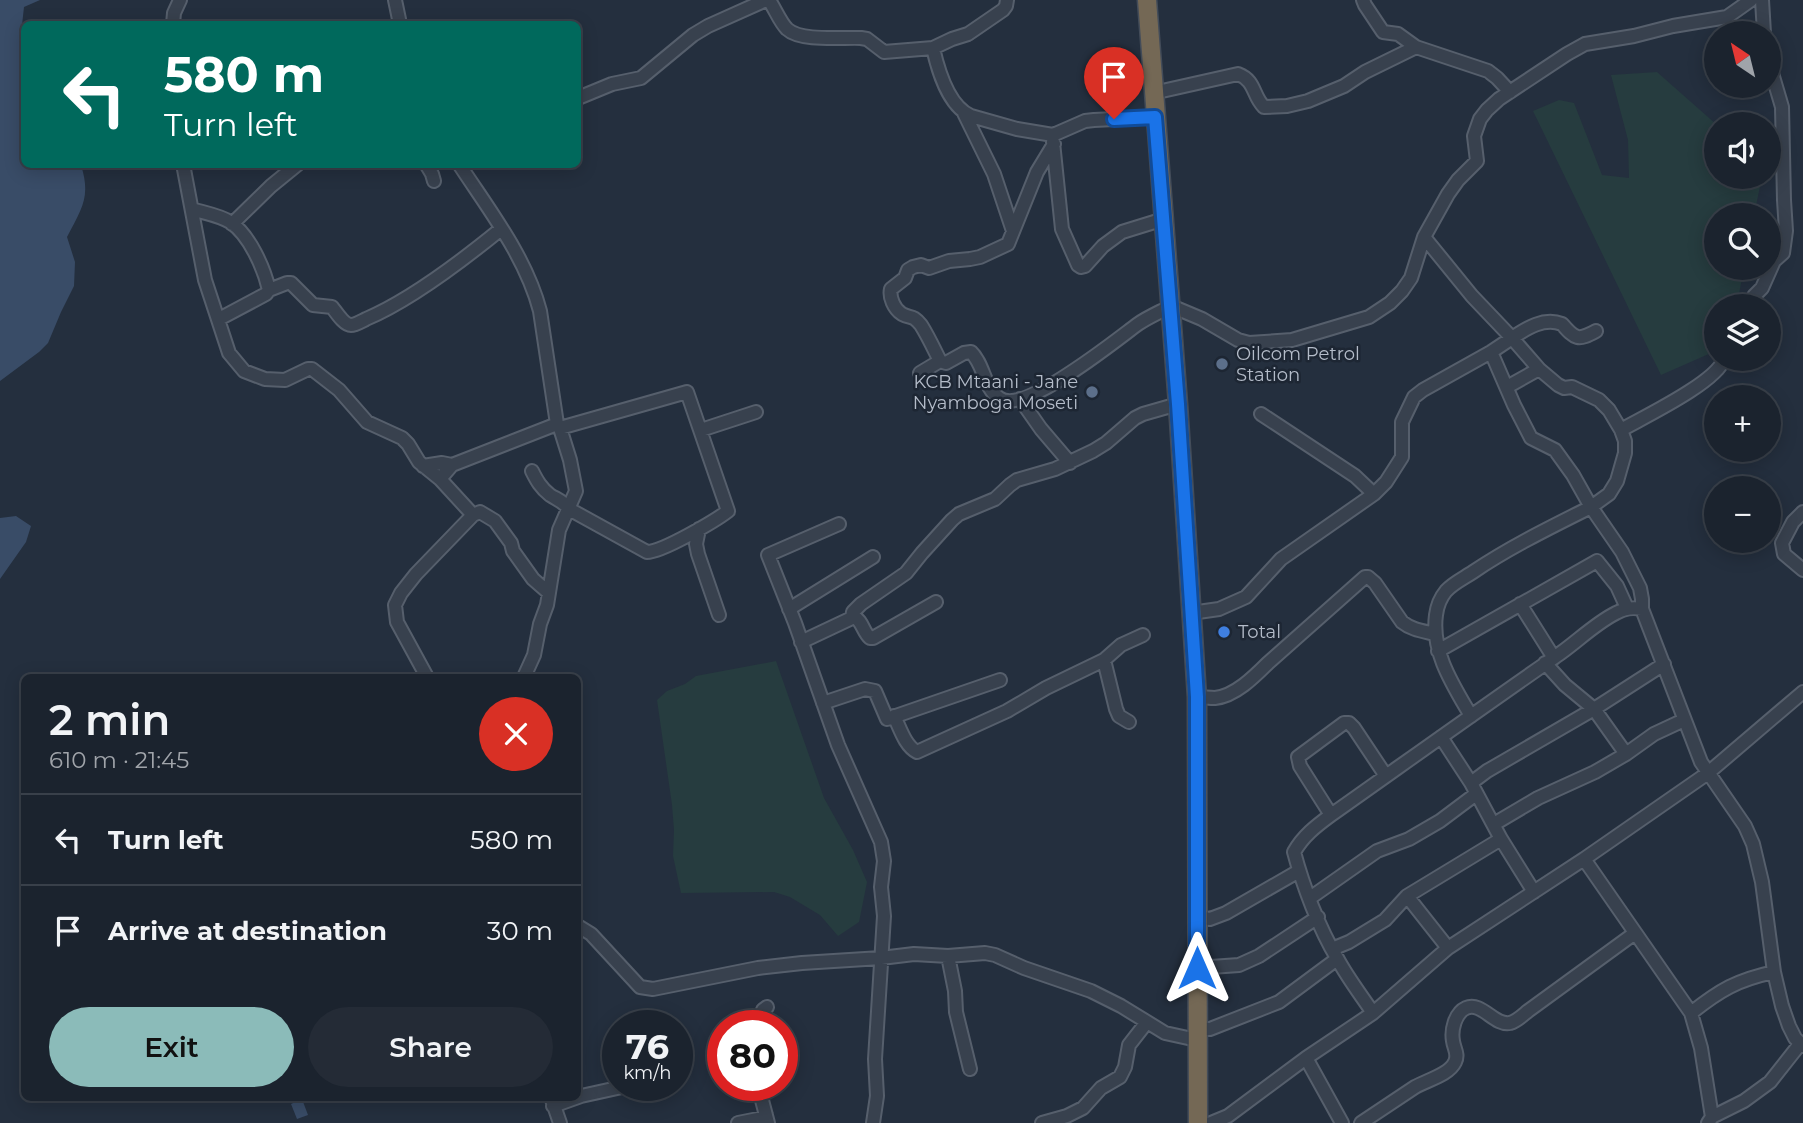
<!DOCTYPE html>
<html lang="en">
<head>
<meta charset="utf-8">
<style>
	:root { --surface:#1b232e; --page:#242b36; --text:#f1f3f6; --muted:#a0a4aa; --line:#39404a; --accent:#8bbbb9 }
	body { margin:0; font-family:Montserrat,sans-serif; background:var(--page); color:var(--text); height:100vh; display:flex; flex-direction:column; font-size:26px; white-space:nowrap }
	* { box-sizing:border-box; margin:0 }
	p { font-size:23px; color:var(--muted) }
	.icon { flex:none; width:38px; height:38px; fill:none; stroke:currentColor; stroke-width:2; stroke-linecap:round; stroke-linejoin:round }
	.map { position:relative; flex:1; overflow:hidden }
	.side { position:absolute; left:21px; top:674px; width:560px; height:427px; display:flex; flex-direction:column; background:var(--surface); border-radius:10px; box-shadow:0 4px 18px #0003,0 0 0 2px var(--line) }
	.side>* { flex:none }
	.top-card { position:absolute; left:21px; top:21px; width:560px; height:147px; border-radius:10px; box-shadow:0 4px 18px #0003,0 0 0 2px var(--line); background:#00695c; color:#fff; overflow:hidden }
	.needle { width:46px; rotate:325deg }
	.controls { position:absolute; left:1704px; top:21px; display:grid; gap:14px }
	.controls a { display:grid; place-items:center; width:77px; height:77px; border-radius:50%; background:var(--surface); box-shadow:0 4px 18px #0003,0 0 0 2px var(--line); font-size:35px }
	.speed { position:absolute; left:602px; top:1010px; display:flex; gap:14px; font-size:35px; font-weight:700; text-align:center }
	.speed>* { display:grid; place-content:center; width:91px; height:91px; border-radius:50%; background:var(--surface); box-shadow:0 4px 18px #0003,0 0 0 2px var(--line); line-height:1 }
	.speed small { font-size:18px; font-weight:400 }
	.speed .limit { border:10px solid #d22; background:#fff; color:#111 }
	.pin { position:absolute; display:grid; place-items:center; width:60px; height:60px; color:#fff; margin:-72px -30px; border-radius:50% 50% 50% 0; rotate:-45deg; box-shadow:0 0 7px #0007 }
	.pin .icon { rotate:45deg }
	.me { position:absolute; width:77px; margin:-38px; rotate:0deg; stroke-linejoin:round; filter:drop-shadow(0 0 5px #0008) }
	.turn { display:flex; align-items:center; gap:24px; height:147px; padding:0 28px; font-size:32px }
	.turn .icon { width:91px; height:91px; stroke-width:2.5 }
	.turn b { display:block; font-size:49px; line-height:60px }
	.round { display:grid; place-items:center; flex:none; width:74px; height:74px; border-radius:37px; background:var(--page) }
	.overview { display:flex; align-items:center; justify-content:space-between; height:119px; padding:0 28px }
	h1 { font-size:42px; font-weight:600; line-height:52px }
	.cta { display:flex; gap:14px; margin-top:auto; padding:14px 28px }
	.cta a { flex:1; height:80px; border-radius:42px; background:var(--accent); color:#111; font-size:28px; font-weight:600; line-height:80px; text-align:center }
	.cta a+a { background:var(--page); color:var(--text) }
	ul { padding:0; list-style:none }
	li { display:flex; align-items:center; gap:21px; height:91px; padding:0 28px; border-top:2px solid var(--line) }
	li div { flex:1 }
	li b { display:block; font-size:26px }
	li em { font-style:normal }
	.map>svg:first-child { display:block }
</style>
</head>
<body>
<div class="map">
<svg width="1803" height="1123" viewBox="0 0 1803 1123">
	<rect width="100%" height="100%" fill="#242f3e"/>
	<path fill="#263c3f" d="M1657,72l60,53v52h45l-8,38h-37v53h27l-7,36 -1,2h-19v35l-6,12 -50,22 -128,-264 26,-11 15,3 28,72 27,3 -1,-38 -17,-65z
		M776,661l48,137 29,52 14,32 -8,40 -21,14 -18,-21 -30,-18 -16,-5 -93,1 -8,-37 1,-26 -2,-25 -15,-105 10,-9 18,-7 11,-8z"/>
	<path fill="#394c67" d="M0,0h40l-16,7 -2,18 2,7v132l57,1c10,32 1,43 -14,72l8,25 -1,24 -13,26 -13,31 -9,9 -39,29z
		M16,516l15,10 -5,16 -26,37v-61z
		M302,1099l6,16 -11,4 -6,-15z"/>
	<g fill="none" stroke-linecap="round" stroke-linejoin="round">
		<g stroke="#565f6c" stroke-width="16">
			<path id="minor" d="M395,0l5,24
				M769,0c6,9 11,22 18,29 14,13 56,8 74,9l6,1 17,13 49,-4c5,22 15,58 38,68l46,13 36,6 32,-14 9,-1 61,-3
				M1363,0l2,5 18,27 15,2 18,13
				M1762,0l2,33
				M173,24l1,-11 6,-13
				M933,48l19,-9 16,-5 35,-24 3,-4 1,-6
				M1153,93l85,-19c18,7 14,21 26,33l23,-1 21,-5 36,-15 21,-14 51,-25 72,24 9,7 13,14
				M578,98l34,-14 29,-6 52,-43 15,-9 58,-26
				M964,113l30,61 19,57
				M1053,142l9,87 16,36 3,2 4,-1 18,-20 19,-14 42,-13
				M183,164l22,116 24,73 15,18 21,8 20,1 23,-11h4l27,21 28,32 35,16 6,6 11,18 21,17 33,36 7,-3 15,9 16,22 2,8 20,28 16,14
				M426,164l6,10 2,7
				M192,209c12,4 27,6 38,13 19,12 34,46 39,68l-3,4 -47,25
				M232,224l39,-38 27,-22
				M1424,237l48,59 40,42c15,-10 32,-21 50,-14 13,15 16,17 34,7
				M269,290l18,-7h4l22,22 19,2c4,5 12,18 19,18 4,0 11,-4 15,-6 45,-19 97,-59 135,-90
				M1753,306l1,-10 8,-8 12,-27 9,-8 3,-22 -2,-31 -2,-93 -13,-44
				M1491,352l23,53 17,33 24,12 18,25 18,32 31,45 18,36 2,11v10
				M940,361c-6,-12 -12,-25 -19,-36 -9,-11 -10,-6 -19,-11 -8,-5 -13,-17 -11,-25l14,-11 3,-8 5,-3 8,-2 8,3 20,-7 21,-2 10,-2 28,-13 29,-72 17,-28
				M920,373l20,-12 6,2 18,-10 7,-1c13,12 13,36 28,46 24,18 117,-58 139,-74 10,-7 22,-12 33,-18l31,13 36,21 11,3 43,-3 77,-23 21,-14 12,-12 9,-13 13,-41 24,-43 10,-14 19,-19 -3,-25 6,-17 7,-9 12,-11 68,-45 18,-10 49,-8 39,-10 54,-9 24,-17
				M1507,387l32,-18
				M1020,399l21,30 29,34
				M1261,414l94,62 19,18
				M701,430l55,-18
				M1621,430c23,-13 96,-48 103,-71
				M423,466l19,-3 10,2
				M532,471c5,10 9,17 18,24 8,5 13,6 19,14l78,43c15,0 68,-31 81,-41l-41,-119 -127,36
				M440,479l12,-14 105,-41 -17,-113c-14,-54 -51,-101 -81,-147
				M1803,512l-10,10 -11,21 2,11 19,16
				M839,524l-71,31 27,68 43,122 43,97 3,19 -3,26 3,29 -9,143 2,37 -4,27
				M699,529l-3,15 2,10 21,61
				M1520,604l34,54
				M789,609l84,-52
				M1191,613l28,-4 27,-12 35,-38 93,-65 12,-12 16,-25v-35l12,-25 9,-7 68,-38 21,-14 27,31 19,16 6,3 8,-1 27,13 10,10 12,20 4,11v12l-8,28 -8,13 -18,13c-40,20 -81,40 -118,65 -9,6 -20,11 -27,19 -5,6 -9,16 -10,24 -5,37 17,70 35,101
				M852,617l1,-5 8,-8 45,-31 16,-20 30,-33 7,-6 36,-15 15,-14 7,-5 38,-11 38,-18 13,-8 29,-25 8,-4 35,-10
				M801,642l53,-25c8,3 9,15 16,21h3l63,-36
				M1438,651l159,-90 20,25 10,22
				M1104,660l12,49 3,7 10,6
				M1545,663l20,22 29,24 32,45
				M427,677l-30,-55 -2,-17 6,-12 15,-19 57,-59
				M524,677l10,-22 6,-31 7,-19 12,-75 17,-39 -6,-31 -10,-32 -3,-4
				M1197,697c6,0 12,1 18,1 20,-2 39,-21 53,-35l97,-86h3l7,6 27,39c10,8 21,9 33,12
				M823,703l42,-14 10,2 12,28 113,-39
				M894,716c6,12 11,30 23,36l90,-41 39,-23 58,-28 17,-15 22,-10
				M1441,737l30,46 30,56 33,53
				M1471,783l16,-12 107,-62 70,-45
				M1331,815l-31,-49 -2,-9 46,-34h5l5,5 32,48
				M1494,824l44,-26 57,-26 31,-18 28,-20 30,-14
				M1584,859l107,154 10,35 11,69 -4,6
				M1407,896l41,52
				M1310,898l67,-47 32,-12 31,-18 36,-27
				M1196,917l14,2 16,-6 73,-42
				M578,926l13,8 49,53 13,2 105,-21 44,-5 79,-5 33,-4 34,2 37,-3 10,2 29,13 67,23 30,15 44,27 32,7
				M1332,949l17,-7 36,-22 22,-24 94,-57
				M948,956l7,35 1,21 14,57
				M1197,968l42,-3 20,-9 59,-39
				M1373,1013c-12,-18 -26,-36 -36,-55 -18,-30 -34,-72 -43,-106 9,-16 22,-26 37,-37 75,-53 149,-106 224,-158 21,-14 39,-33 61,-44 9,-5 16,-6 26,-4l59,153 44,64 8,18 9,38 12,90 8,34 7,20 6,12 8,8
				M1691,1013c29,-23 46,-33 83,-41
				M759,1026l4,-16 4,-3
				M1197,1029h13l69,-27 58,-43
				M1306,1058l36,65
				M758,1085l10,38
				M551,1097l9,26
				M553,1106l28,-10 50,-11
				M1712,1117l32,-16 26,-19 30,-38
				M738,1123l25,-5 3,-3
				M1042,1123l25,-7 16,-8 18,-20 19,-11 5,-10 4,-22 18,-23
				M1211,1123l17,-7 78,-58 67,-45 75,-65 136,-89 124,-86 95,-81
				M1361,1123c18,-12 36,-24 54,-36 12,-7 34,-12 40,-25 4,-8 -1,-13 -2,-21 -2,-11 2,-28 13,-33 16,-7 28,18 44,15 7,-2 13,-8 18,-12l107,-78"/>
		</g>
		<g stroke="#434c59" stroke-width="21">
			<path id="highway" d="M1147,0l31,404 19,293 1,426"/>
		</g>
		<use href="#minor" stroke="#38414e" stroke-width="12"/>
		<use href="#highway" stroke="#746855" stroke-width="18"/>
	</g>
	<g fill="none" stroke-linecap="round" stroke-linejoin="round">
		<g stroke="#114b97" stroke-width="18">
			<path id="route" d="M1114,119l41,-2 23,287 19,293v271"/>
		</g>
		<use href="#route" stroke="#1a73e8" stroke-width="12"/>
	</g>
	<g fill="#5c6f8a" stroke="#1d2633" stroke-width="2.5">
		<circle cx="1222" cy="364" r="7"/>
		<circle cx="1092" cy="392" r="7"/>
	</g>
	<circle fill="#3f7fe0" stroke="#1d2633" stroke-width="2.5" cx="1224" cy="632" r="7"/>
	<g text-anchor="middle" stroke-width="5" stroke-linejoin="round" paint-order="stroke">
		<g font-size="18" fill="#b4bcc9" stroke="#1d2633" text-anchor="start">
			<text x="1236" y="360">Oilcom Petrol<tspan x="1236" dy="21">Station</tspan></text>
			<text x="1078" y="388" text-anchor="end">KCB Mtaani - Jane<tspan x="1078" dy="21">Nyamboga Moseti</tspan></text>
			<text x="1238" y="638">Total</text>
		</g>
	</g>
</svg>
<div class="controls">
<a><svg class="needle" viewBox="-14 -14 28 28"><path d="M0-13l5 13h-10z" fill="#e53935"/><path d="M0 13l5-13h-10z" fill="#a0a4aa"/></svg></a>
<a><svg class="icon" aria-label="sound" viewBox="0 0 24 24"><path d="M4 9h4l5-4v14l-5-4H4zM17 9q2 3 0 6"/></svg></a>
<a><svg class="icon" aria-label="search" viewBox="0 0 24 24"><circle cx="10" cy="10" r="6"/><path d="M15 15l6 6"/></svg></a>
<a><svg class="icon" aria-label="layers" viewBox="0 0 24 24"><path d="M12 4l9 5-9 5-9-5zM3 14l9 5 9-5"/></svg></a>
<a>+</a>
<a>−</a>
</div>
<div class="speed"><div>76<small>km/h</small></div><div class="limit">80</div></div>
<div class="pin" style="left:1114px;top:119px;background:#d93025"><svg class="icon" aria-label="arrive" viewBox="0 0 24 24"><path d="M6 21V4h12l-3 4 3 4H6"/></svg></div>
<svg class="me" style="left:1197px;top:968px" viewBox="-20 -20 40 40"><path d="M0-17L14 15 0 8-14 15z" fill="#1a73e8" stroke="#fff" stroke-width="4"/></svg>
<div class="top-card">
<div class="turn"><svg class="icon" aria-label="left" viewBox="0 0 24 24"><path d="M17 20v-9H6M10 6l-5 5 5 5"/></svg><div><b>580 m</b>Turn left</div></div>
</div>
<section class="side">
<div class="overview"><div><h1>2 min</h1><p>610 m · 21:45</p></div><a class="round" style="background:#d93025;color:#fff"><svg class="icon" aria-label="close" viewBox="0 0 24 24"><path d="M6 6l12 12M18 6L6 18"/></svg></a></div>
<ul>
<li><svg class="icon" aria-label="left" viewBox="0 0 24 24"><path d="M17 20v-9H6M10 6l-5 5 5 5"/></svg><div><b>Turn left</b></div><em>580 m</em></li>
<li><svg class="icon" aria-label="arrive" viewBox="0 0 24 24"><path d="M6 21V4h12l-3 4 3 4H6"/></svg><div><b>Arrive at destination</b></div><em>30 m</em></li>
</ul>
<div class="cta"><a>Exit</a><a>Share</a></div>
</section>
</div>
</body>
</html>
